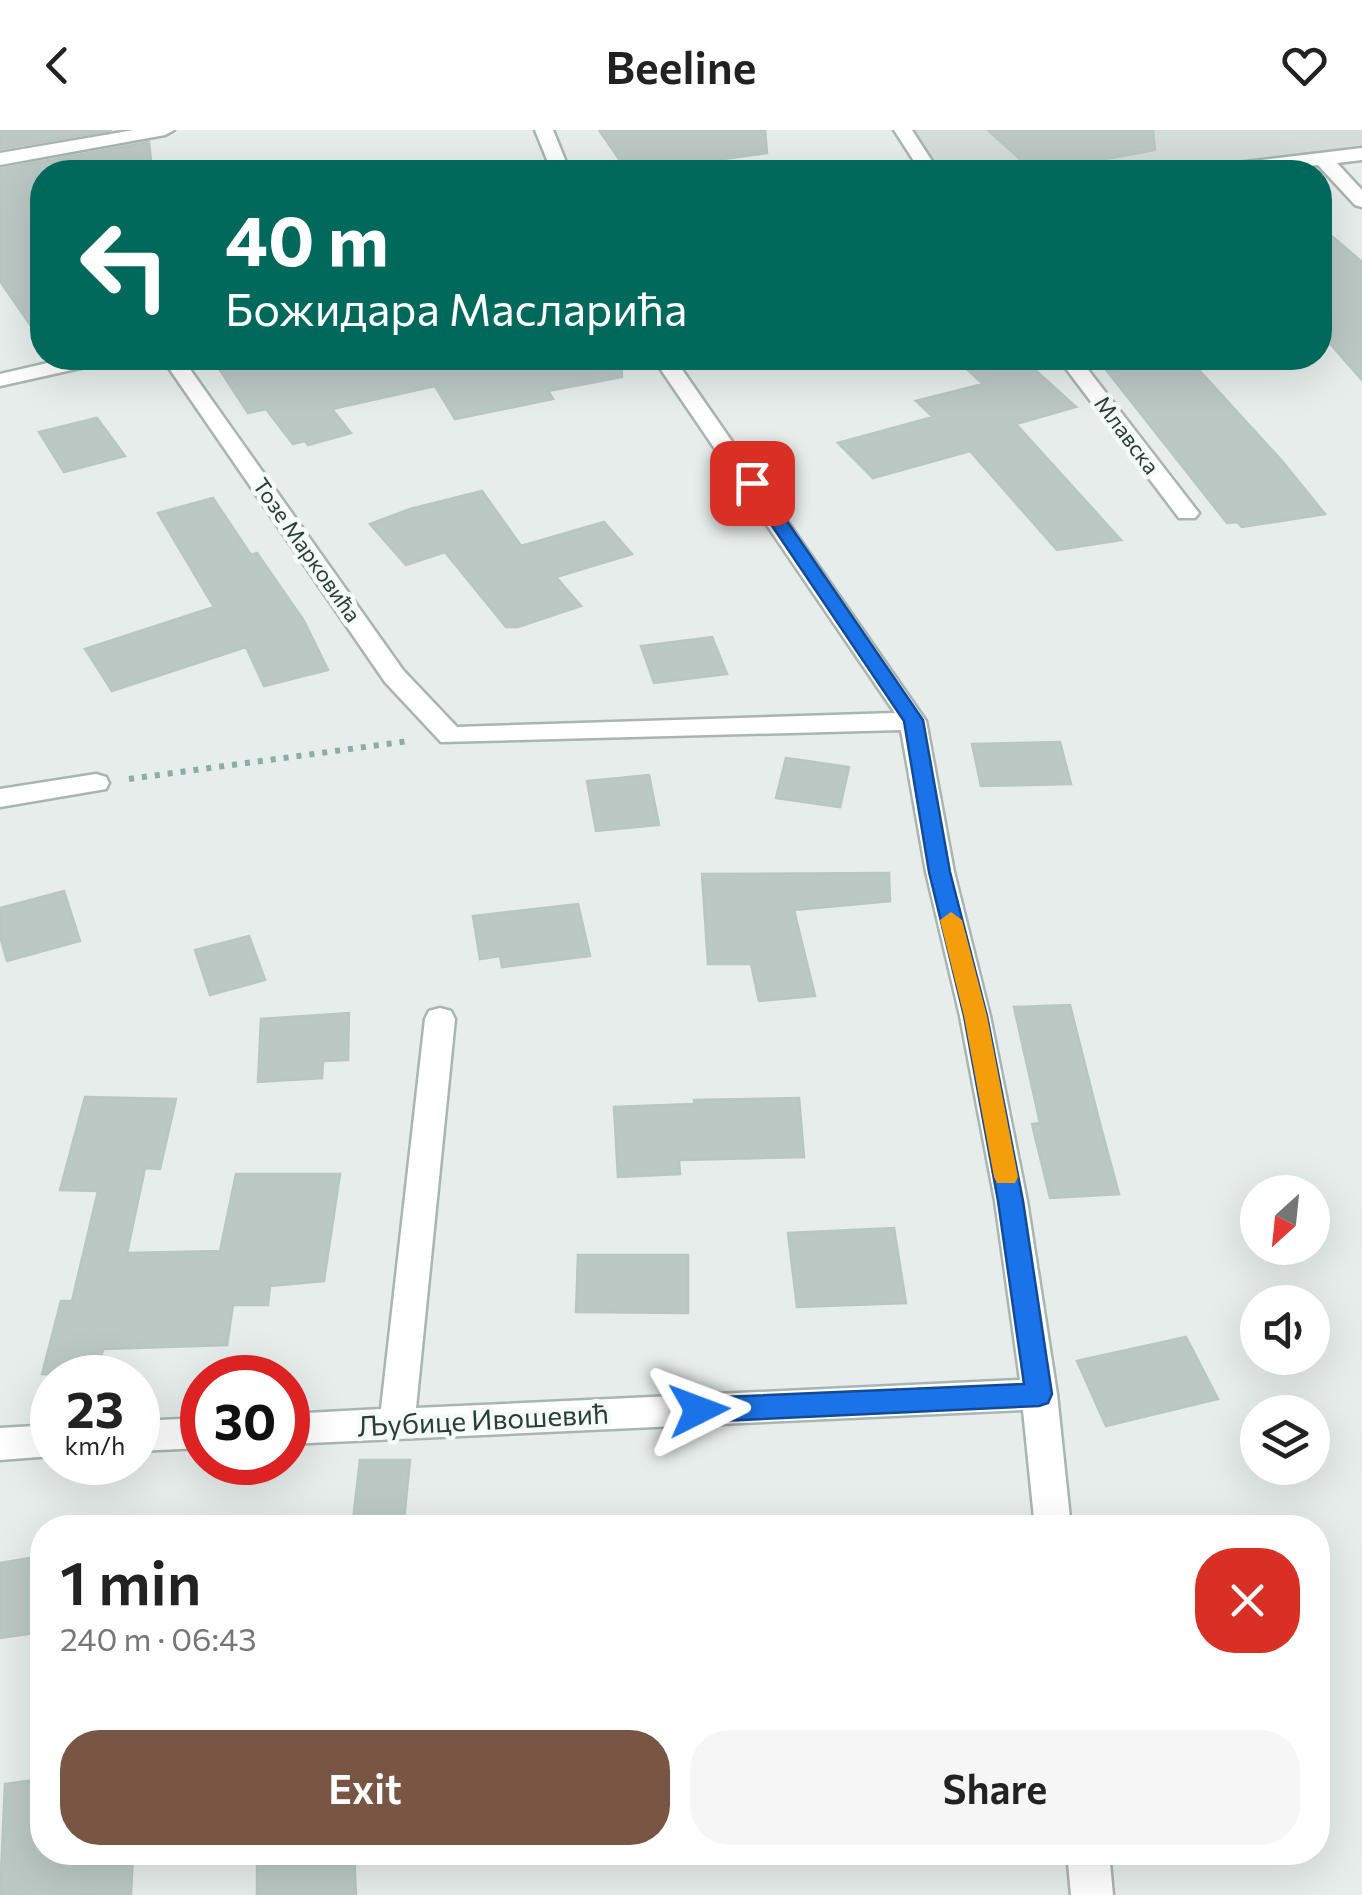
<!DOCTYPE html>
<html lang="en">
<head>
<meta charset="utf-8">
<style>
	:root { --surface:#fff; --page:#f6f6f6; --text:#222; --muted:#767676; --accent:#795644 }
	body { margin:0; font-family:Commissioner,sans-serif; background:var(--page); color:var(--text); height:100vh; display:flex; flex-direction:column; font-size:38px; white-space:nowrap }
	* { box-sizing:border-box; margin:0 }
	p { font-size:32px; color:var(--muted) }
	.icon { flex:none; width:55px; height:55px; fill:none; stroke:currentColor; stroke-width:2; stroke-linecap:round; stroke-linejoin:round }
	.map { position:relative; flex:1; overflow:hidden }
	.side { position:absolute; left:30px; top:1385px; width:1300px; height:350px; display:flex; flex-direction:column; background:var(--surface); border-radius:40px; box-shadow:0 10px 40px #0002 }
	.side>* { flex:none }
	.hud { position:absolute; left:30px; top:30px; width:1302px; height:210px; border-radius:40px; box-shadow:0 10px 40px #0002; background:#00695c; color:#fff; overflow:hidden }
	.needle { width:65px; rotate:207deg }
	.tools { position:absolute; left:1240px; top:1045px; display:grid; gap:20px }
	.tools a { display:grid; place-items:center; width:90px; height:90px; border-radius:50%; background:var(--surface); box-shadow:0 10px 40px #0002; font-size:50px }
	.speed { position:absolute; left:30px; top:1225px; display:flex; gap:20px; font-size:50px; font-weight:700; text-align:center }
	.speed>* { display:grid; place-content:center; width:130px; height:130px; border-radius:50%; background:var(--surface); box-shadow:0 10px 40px #0002; line-height:1 }
	.speed small { font-size:25px; font-weight:400 }
	.speed .limit { border:15px solid #d22; background:#fff; color:#111 }
	.pin { position:absolute; display:grid; place-items:center; width:85px; height:85px; color:#fff; margin:-42px; border-radius:20px; box-shadow:0 5px 15px #0006 }
	.me { position:absolute; width:110px; margin:-55px; rotate:87deg; stroke-linejoin:round; filter:drop-shadow(0 0 8px #0008) }
	.turn { display:flex; align-items:center; gap:35px; height:210px; padding:0 30px; font-size:45px }
	.turn .icon { width:130px; height:130px; stroke-width:2.5 }
	.turn b { display:block; font-size:70px; line-height:85px }
	.round { display:grid; place-items:center; flex:none; width:105px; height:105px; border-radius:40px; background:var(--page) }
	.overview { display:flex; align-items:center; justify-content:space-between; height:170px; padding:0 30px }
	h1 { font-size:60px; font-weight:600; line-height:75px }
	.action { display:flex; gap:20px; margin-top:auto; padding:20px 30px }
	.action a { flex:1; height:115px; border-radius:40px; background:var(--accent); color:#fff; font-size:40px; font-weight:600; line-height:115px; text-align:center }
	.action a+a { background:var(--page); color:var(--text) }
	header { display:flex; justify-content:space-between; align-items:center; height:130px; padding:0 30px; background:var(--surface); font-size:45px; font-weight:600 }
	.map>svg:first-child { display:block }
</style>
</head>
<body>
<header><svg class="icon" aria-label="back" viewBox="0 0 24 24"><path d="M15 5l-7 7 7 7"/></svg>Beeline<svg class="icon" aria-label="heart" viewBox="0 0 24 24"><path d="M12 20l-8-8c-3-5 5-10 8-4 3-6 11-1 8 4z"/></svg></header>
<div class="map">
<svg width="1362" height="1765" viewBox="0 0 1362 1765">
	<rect width="100%" height="100%" fill="#e6edeb"/>
	<path fill="#d4ddda" d="M903,0h459v24l-149,18h-283z"/>
	<path fill="#bbc8c4" stroke="#b9c6c2" stroke-width="2.5" d="M0,0h112l-112,19z
		M599,0h166l2,23 -139,19z
		M988,0h165l2,20 -121,22z
		M149,12l3,30h-110v170l-42,-61v-112z
		M1320,96l42,36v118l-42,-48z
		M272,228h22l7,9 44,-9h276l1,19 -74,14 5,8 -98,20 -20,-33 -103,23 19,24 -43,12 -3,-4 -12,3 -27,-35 -18,4 -28,-43z
		M955,228h67l54,49 -60,17 105,116 -64,10 -87,-99 -97,27 -35,-35 95,-26 -17,-16 67,-17z
		M1189,229l93,102 43,53 -83,13 -5,-5 -10,1 -120,-152z
		M97,288l28,38 -61,16 -25,-40z
		M482,361l39,55 83,-24 28,32 -76,23 25,29 -63,21h-12l-61,-75 -39,13 -36,-41 40,-15z
		M213,368l38,57 6,-2 47,68 24,49 -64,16 -18,-39 -134,44 -27,-42 129,-42 -56,-94z
		M712,507l15,37 -73,9 -13,-37z
		M1060,612l11,42 -90,2 -9,-42z
		M786,628l63,9 -9,40 -64,-9z
		M649,645l10,50 -63,6 -9,-50z
		M889,743l1,28 -96,9 21,86 -56,5 -8,-37h-43l-6,-90z
		M64,761l16,50 -73,20 -7,-25v-28z
		M578,774l12,52 -88,11 -2,-11 -20,3 -7,-43z
		M249,806l16,44 -55,15 -15,-45z
		M1070,875l29,115 20,74 -69,4 -18,-74 8,-1 -26,-116z
		M349,883l-1,47 -25,1 -1,17 -64,4 3,-63z
		M85,967l91,2 -16,70 -15,-1 -18,85 93,-2 16,-77h104l-16,107 -54,5 -2,19h-35l-6,40 -124,4 -6,27 -55,-2 19,-73h11l26,-110 -38,-1z
		M799,968l5,59 -125,3 1,14 -62,3 -4,-70 80,-3v-4z
		M894,1098l12,75 -109,4 -9,-74z
		M578,1125h110v58l-112,-1z
		M1186,1207l32,62 -112,27 -29,-65z
		M360,1330h50l-6,60h-51z
		M42,1426v76l-42,6v-75z
		M42,1649v73h91l-2,43h-131l5,-111z
		M277,1722h77l2,43h-99v-39z"/>
	<g fill="none" stroke-linecap="round" stroke-linejoin="round">
		<g stroke="#a9b5b2" stroke-width="5">
			<path id="minor" d="M134,0h40l-9,5 -165,30v-12z
				M535,0h18l17,42h-18z
				M894,0h18l27,42h-18z
				M1362,18v12l-25,3 25,27v17l-7,-2 -37,-40 -63,7h-51l9,-6z
				M69,228h37l-3,5 -103,23v-12z
				M162,228h20l221,312 54,57 438,-14 -242,-355h21l252,363 28,151 36,144 37,185 30,193 14,134h-36l-12,-118 -735,34v-30l93,-5 44,-390 4,-8 11,-3 11,3 4,8 -39,389 604,-28 -25,-179 -35,-185 -34,-144 -25,-142 -460,12 -56,-60z
				M1058,228h21l116,150 4,5 -4,5h-16z
				M96,644l10,3 3,6 -3,6 -106,18v-18z
				M202,1288v30l-64,3v-30z
				M52,1295v31l-52,4v-32z
				M1067,1722h42l4,43h-42z"/>
		</g>
		<path stroke="#8aada5" stroke-width="6" stroke-dasharray="5 8" stroke-linecap="butt" d="M129,649l280,-38"/>
		<use href="#minor" fill="#fff" fill-rule="evenodd"/>
	</g>
	<path fill="#1a73e8" stroke="#114b97" stroke-width="2.5" d="M752,348l6,1 165,241 27,152 37,144 36,185 29,193 -4,9 -9,3 -340,16 -9,-4 -4,-8 4,-8 9,-4 325,-14 -26,-183 -34,-185 -35,-144 -25,-151 -161,-238z"/>
	<path fill="#f59e0b" d="M951,782l11,8 25,96 31,161 -3,6h-18l-3,-6 -30,-161 -24,-96z"/>
	<g text-anchor="middle" stroke-width="9" stroke-linejoin="round" paint-order="stroke">
		<g font-size="22" fill="#273e39" stroke="#f6faf8">
			<text transform="translate(1127 305) rotate(53)" y="8">Млавска</text>
			<text transform="translate(307 420) rotate(55)" y="8">Тозе Марковића</text>
		</g>
		<g font-size="28" fill="#273e39" stroke="#f6faf8">
			<text transform="translate(483 1290) rotate(-3)" y="10">Љубице Ивошевић</text>
		</g>
	</g>
</svg>
<div class="tools">
<a><svg class="needle" viewBox="-14 -14 28 28"><path d="M0-13l5 13h-10z" fill="#e53935"/><path d="M0 13l5-13h-10z" fill="#767676"/></svg></a>
<a><svg class="icon" aria-label="sound" viewBox="0 0 24 24"><path d="M4 9h4l5-4v14l-5-4H4zM17 9q2 3 0 6"/></svg></a>
<a><svg class="icon" aria-label="layers" viewBox="0 0 24 24"><path d="M12 4l9 5-9 5-9-5zM3 14l9 5 9-5"/></svg></a>
</div>
<div class="speed"><div>23<small>km/h</small></div><div class="limit">30</div></div>
<div class="pin" style="left:752px;top:353px;background:#d93025"><svg class="icon" aria-label="arrive" viewBox="0 0 24 24"><path d="M6 21V4h12l-3 4 3 4H6"/></svg></div>
<svg class="me" style="left:699px;top:1280px" viewBox="-20 -20 40 40"><path d="M0-17L14 15 0 8-14 15z" fill="#1a73e8" stroke="#fff" stroke-width="4"/></svg>
<div class="hud">
<div class="turn"><svg class="icon" aria-label="left" viewBox="0 0 24 24"><path d="M17 20v-9H6M10 6l-5 5 5 5"/></svg><div><b>40 m</b>Божидара Масларића</div></div>
</div>
<section class="side">
<div class="overview"><div><h1>1 min</h1><p>240 m · 06:43</p></div><a class="round" style="background:#d93025;color:#fff"><svg class="icon" aria-label="close" viewBox="0 0 24 24"><path d="M6 6l12 12M18 6L6 18"/></svg></a></div>
<div class="action"><a>Exit</a><a>Share</a></div>
</section>
</div>
</body>
</html>
